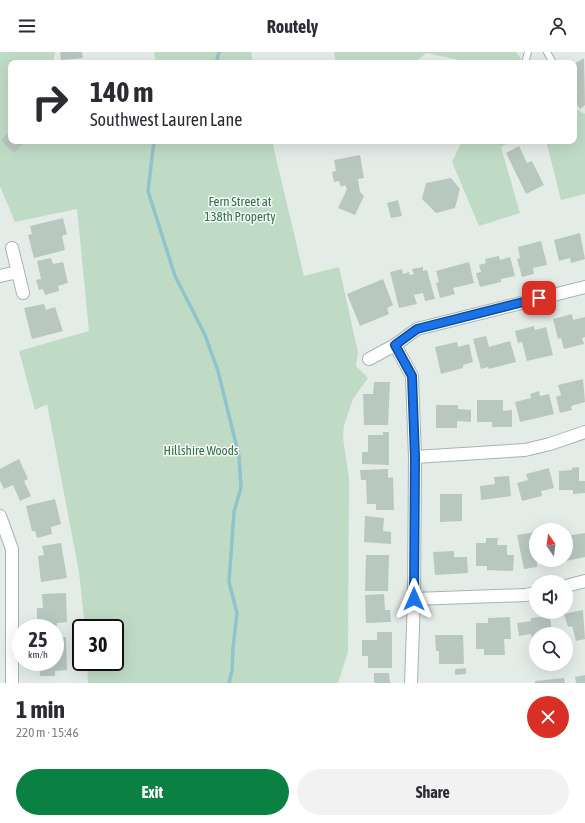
<!DOCTYPE html>
<html lang="en">
<head>
<meta charset="utf-8">
<style>
	:root { --surface:#fff; --page:#f2f2f3; --text:#2b2b33; --muted:#7c7c81; --accent:#0b8043 }
	body { margin:0; font-family:"Asap Condensed",sans-serif; background:var(--page); color:var(--text); height:100vh; display:flex; flex-direction:column; font-size:15px; white-space:nowrap }
	* { box-sizing:border-box; margin:0 }
	p { font-size:13px; color:var(--muted) }
	.icon { flex:none; width:22px; height:22px; fill:none; stroke:currentColor; stroke-width:2; stroke-linecap:round; stroke-linejoin:round }
	.map { position:relative; height:631px; overflow:hidden }
	.drawer { display:flex; flex-direction:column; background:var(--surface); flex:1 }
	.drawer>* { flex:none }
	.guide { position:absolute; left:8px; top:8px; width:569px; height:84px; border-radius:8px; box-shadow:0 4px 16px #0002; background:#fff; color:var(--text); overflow:hidden }
	.needle { width:26px; rotate:346deg }
	.controls { position:absolute; left:529px; top:471px; display:grid; gap:8px }
	.controls a { display:grid; place-items:center; width:44px; height:44px; border-radius:50%; background:var(--surface); box-shadow:0 4px 16px #0002; font-size:20px }
	.speed { position:absolute; left:12px; top:567px; display:flex; gap:8px; font-size:20px; font-weight:700; text-align:center }
	.speed>* { display:grid; place-content:center; width:52px; height:52px; border-radius:50%; background:var(--surface); box-shadow:0 4px 16px #0002; line-height:1 }
	.speed small { font-size:10px; font-weight:400 }
	.speed .limit { border:2px solid #111; border-radius:6px; background:#fff; color:#111 }
	.pin { position:absolute; display:grid; place-items:center; width:34px; height:34px; color:#fff; margin:-17px; border-radius:8px; box-shadow:0 2px 6px #0006 }
	.me { position:absolute; width:44px; margin:-22px; rotate:0deg; stroke-linejoin:round; filter:drop-shadow(0 0 3px #0008) }
	.turn { display:flex; align-items:center; gap:14px; height:84px; padding:0 16px; font-size:18px }
	.turn .icon { width:52px; height:52px; stroke-width:2.5 }
	.turn b { display:block; font-size:28px; line-height:34px }
	.round { display:grid; place-items:center; flex:none; width:42px; height:42px; border-radius:21px; background:var(--page) }
	.head { display:flex; align-items:center; justify-content:space-between; height:68px; padding:0 16px }
	h1 { font-size:24px; font-weight:700; line-height:30px }
	.button { display:flex; gap:8px; margin-top:auto; padding:8px 16px }
	.button a { flex:1; height:46px; border-radius:24px; background:var(--accent); color:#fff; font-size:16px; font-weight:700; line-height:46px; text-align:center }
	.button a+a { background:var(--page); color:var(--text) }
	header { display:flex; justify-content:space-between; align-items:center; height:52px; padding:0 16px; background:var(--surface); font-size:18px; font-weight:700 }
	.map>svg:first-child { display:block }
</style>
</head>
<body>
<header><svg class="icon" aria-label="menu" viewBox="0 0 24 24"><path d="M4 6h16M4 12h16M4 18h16"/></svg>Routely<svg class="icon" aria-label="person" viewBox="0 0 24 24"><circle cx="12" cy="8" r="4"/><path d="M4 21q1-7 8-7t8 7"/></svg></header>
<div class="map">
<svg width="585" height="631" viewBox="0 0 585 631">
	<rect width="100%" height="100%" fill="#e4ece8"/>
	<path fill="#bfdbc6" d="M0,0h55l-2,11h-42v78h261l32,135 35,-9 19,85 -2,14 12,12 -15,21 -9,26 -1,13 6,40 -1,174 -10,31h-250l-1,-21h28v-34h-30l-6,-56 -32,-168 -12,6 -16,-59 70,-20 -12,-122 -62,13 -15,-36z
		M154,0h97l2,11h-97z
		M334,0h182l8,11h-50l-48,-10 -12,10h-78z
		M574,56l11,6v80l-24,6 -15,-59h28z
		M462,89h51l-12,6 19,66 -41,13 -27,-64z"/>
	<g fill="none" stroke-linecap="round" stroke-linejoin="round">
		<path stroke="#91c3cc" stroke-width="3.5" d="M216,11l3,-11
			M154,89l-6,50 27,85 30,59 13,36 21,85 2,31 -7,25 -5,70 8,31 -4,35 -1,23 -3,12"/>
	</g>
	<path fill="#b9c7c1" d="M60,0h22l1,6 -22,2z
		M584,6l1,47 -5,4 -6,-10v-5l4,-2 -4,-6v-22z
		M11,78v11h15l-12,12 -13,-13z
		M519,94l8,17 5,-2 12,24 -18,9 -20,-41z
		M360,103l4,23 -6,1 2,13 4,4 -9,19 -17,-7 9,-19 -2,-4 -4,2 -2,-6 -5,1 -2,-10 4,-1 -2,-11z
		M451,126l9,11 -5,19 -19,5 -14,-14 4,-16z
		M398,148l4,16 -11,2 -4,-15z
		M63,166l4,16 -5,2 3,14 -31,8 -6,-23 4,-1 -2,-8z
		M580,181l5,26 -14,4 -1,-5 -11,3 -5,-21z
		M541,189l6,24 -14,3 1,6 -12,3 -5,-18 3,-1 -2,-11z
		M499,204l1,4 10,-3 5,19 -14,3v3l-21,5 -4,-14 5,-1 -2,-7 7,-2 -1,-4z
		M51,206l2,6 10,-2 5,21 -10,3 1,5 -14,4 -2,-6 -4,1 -3,-10 5,-1 -4,-18z
		M469,210l5,21 -21,5 2,6 -15,4 -4,-15 3,-1 -3,-11z
		M423,215v4l4,-1 8,29 -10,2 -2,-8 -9,2 3,9 -18,4 -9,-36 12,-3 1,5 6,-2 1,3 4,-1 -2,-5z
		M383,227l10,26 -6,3 2,6 -29,12 -13,-32z
		M44,252l2,6 9,-3 8,24 -31,8 -8,-31z
		M572,262l1,6 12,-3v20l-3,1 2,6 -20,5 -3,-11 -3,1 -5,-20z
		M534,274l1,4 11,-3 7,28 -26,6 -5,-19 -4,1 -3,-12z
		M486,284l3,11 21,-6 6,21 -27,7 -1,-2 -7,2 -8,-30z
		M457,290l1,5 11,-3 4,18 -10,3v3l-22,6 -6,-27z
		M583,327l2,23 -14,4 1,4 -12,3 -4,-16 5,-2 -3,-10z
		M374,330h16l-2,43h-24l-1,-31h10z
		M539,339l1,5 9,-2 5,20 -34,8 -5,-20 16,-4 -1,-4z
		M477,348h26v11l9,-1v17h-20v-5h-15z
		M436,353h22v4l13,1v12l-14,-1v7h-21z
		M383,380h6v33l-27,-1v-12h6v-17h15z
		M19,407l9,20 -4,2 7,15 -11,5 -7,-16 -9,4 -4,-8v-12z
		M579,415v14h6v12l-12,1v-4h-14v-19l13,-1v-2z
		M549,416l5,20 -13,3 1,5 -20,5 -5,-18 11,-3 -2,-6z
		M388,417v9l5,-1 1,33h-18v-6h-9l-1,-24h-5l-1,-10z
		M509,424l2,20 -30,4 -1,-14 15,-2 -1,-7z
		M440,442h22v27l-22,1z
		M55,447l6,25 -10,3 1,7 -15,4 -2,-7h-3l-6,-25z
		M365,464l19,2 -1,13 8,1v12l-27,-2z
		M536,480l1,35 -13,2 -7,-34z
		M585,481v24l-19,4v-25z
		M486,486h12l-1,7h10v10h7l-1,16 -26,-1v-4h-11v-23h10z
		M61,491l6,35 -26,4 -3,-26 6,-1 -2,-9z
		M454,499v6h13l1,16 -33,2 -2,-23z
		M366,503h23l-1,36h-23z
		M541,508h14l1,3 -14,3z
		M66,541l1,29 -10,1v8h-2v-3h-18v-20h6l-1,-14z
		M384,542l1,16h5l1,12 -25,1 -1,-28z
		M583,558l2,29 -9,2 -4,-15 -4,1 -4,-13z
		M550,564l2,18h-16v4l-4,1 -1,-5 -12,2 -2,-13 14,-2v-3z
		M510,565l1,22h-7l1,16h-21v-6h-8v-26h12v-5z
		M377,580h15v36h-24v-12h-6v-16h15z
		M435,583h28l1,29h-25v-13h-3z
		M55,585h11l1,33 -12,1v5h-15l-1,-14h16z
		M466,616v6l-11,1v-6z
		M374,621h15l1,10h-16z
		M585,623v8h-9l-1,-6z
		M564,626l1,5h-30v-2z"/>
	<g fill="none" stroke-linecap="round" stroke-linejoin="round">
		<g stroke="#a7b4af" stroke-width="8">
			<path id="lane" d="M547,0l6,11
				M525,11l3,-11"/>
		</g>
		<g stroke="#a7b4af" stroke-width="14">
			<path id="street" d="M18,220l5,21
				M0,224l18,-4 -6,-24
				M395,293l17,31 3,81 -1,142 -3,84
				M369,307l26,-14 22,-16 168,-42
				M415,405l110,-7 25,-6 35,-12
				M0,464l12,33v134
				M566,534l19,-5
				M414,547l112,-4 10,-2"/>
		</g>
		<use href="#lane" stroke="#fff" stroke-width="6"/>
		<use href="#street" stroke="#fff" stroke-width="12"/>
	</g>
	<g fill="none" stroke-linecap="round" stroke-linejoin="round">
		<g stroke="#114b97" stroke-width="10">
			<path id="route" d="M414,547l1,-142 -3,-81 -17,-31 22,-16 122,-31"/>
		</g>
		<use href="#route" stroke="#1a73e8" stroke-width="7"/>
	</g>
	<g text-anchor="middle" stroke-width="3" stroke-linejoin="round" paint-order="stroke">
		<g font-size="13" fill="#336f4a" stroke="#f4f9f6">
			<text x="240" y="154">Fern Street at<tspan x="240" dy="15">138th Property</tspan></text>
			<text x="201" y="403">Hillshire Woods</text>
		</g>
	</g>
</svg>
<div class="controls">
<a><svg class="needle" viewBox="-14 -14 28 28"><path d="M0-13l5 13h-10z" fill="#e53935"/><path d="M0 13l5-13h-10z" fill="#7c7c81"/></svg></a>
<a><svg class="icon" aria-label="sound" viewBox="0 0 24 24"><path d="M4 9h4l5-4v14l-5-4H4zM17 9q2 3 0 6"/></svg></a>
<a><svg class="icon" aria-label="search" viewBox="0 0 24 24"><circle cx="10" cy="10" r="6"/><path d="M15 15l6 6"/></svg></a>
</div>
<div class="speed"><div>25<small>km/h</small></div><div class="limit">30</div></div>
<div class="pin" style="left:539px;top:246px;background:#d93025"><svg class="icon" aria-label="arrive" viewBox="0 0 24 24"><path d="M6 21V4h12l-3 4 3 4H6"/></svg></div>
<svg class="me" style="left:414px;top:547px" viewBox="-20 -20 40 40"><path d="M0-17L14 15 0 8-14 15z" fill="#1a73e8" stroke="#fff" stroke-width="4"/></svg>
<div class="guide">
<div class="turn"><svg class="icon" aria-label="right" viewBox="0 0 24 24"><path d="M7 20v-9h11M14 6l5 5-5 5"/></svg><div><b>140 m</b>Southwest Lauren Lane</div></div>
</div>
</div>
<section class="drawer">
<div class="head"><div><h1>1 min</h1><p>220 m · 15:46</p></div><a class="round" style="background:#d93025;color:#fff"><svg class="icon" aria-label="close" viewBox="0 0 24 24"><path d="M6 6l12 12M18 6L6 18"/></svg></a></div>
<div class="button"><a>Exit</a><a>Share</a></div>
</section>
</body>
</html>
